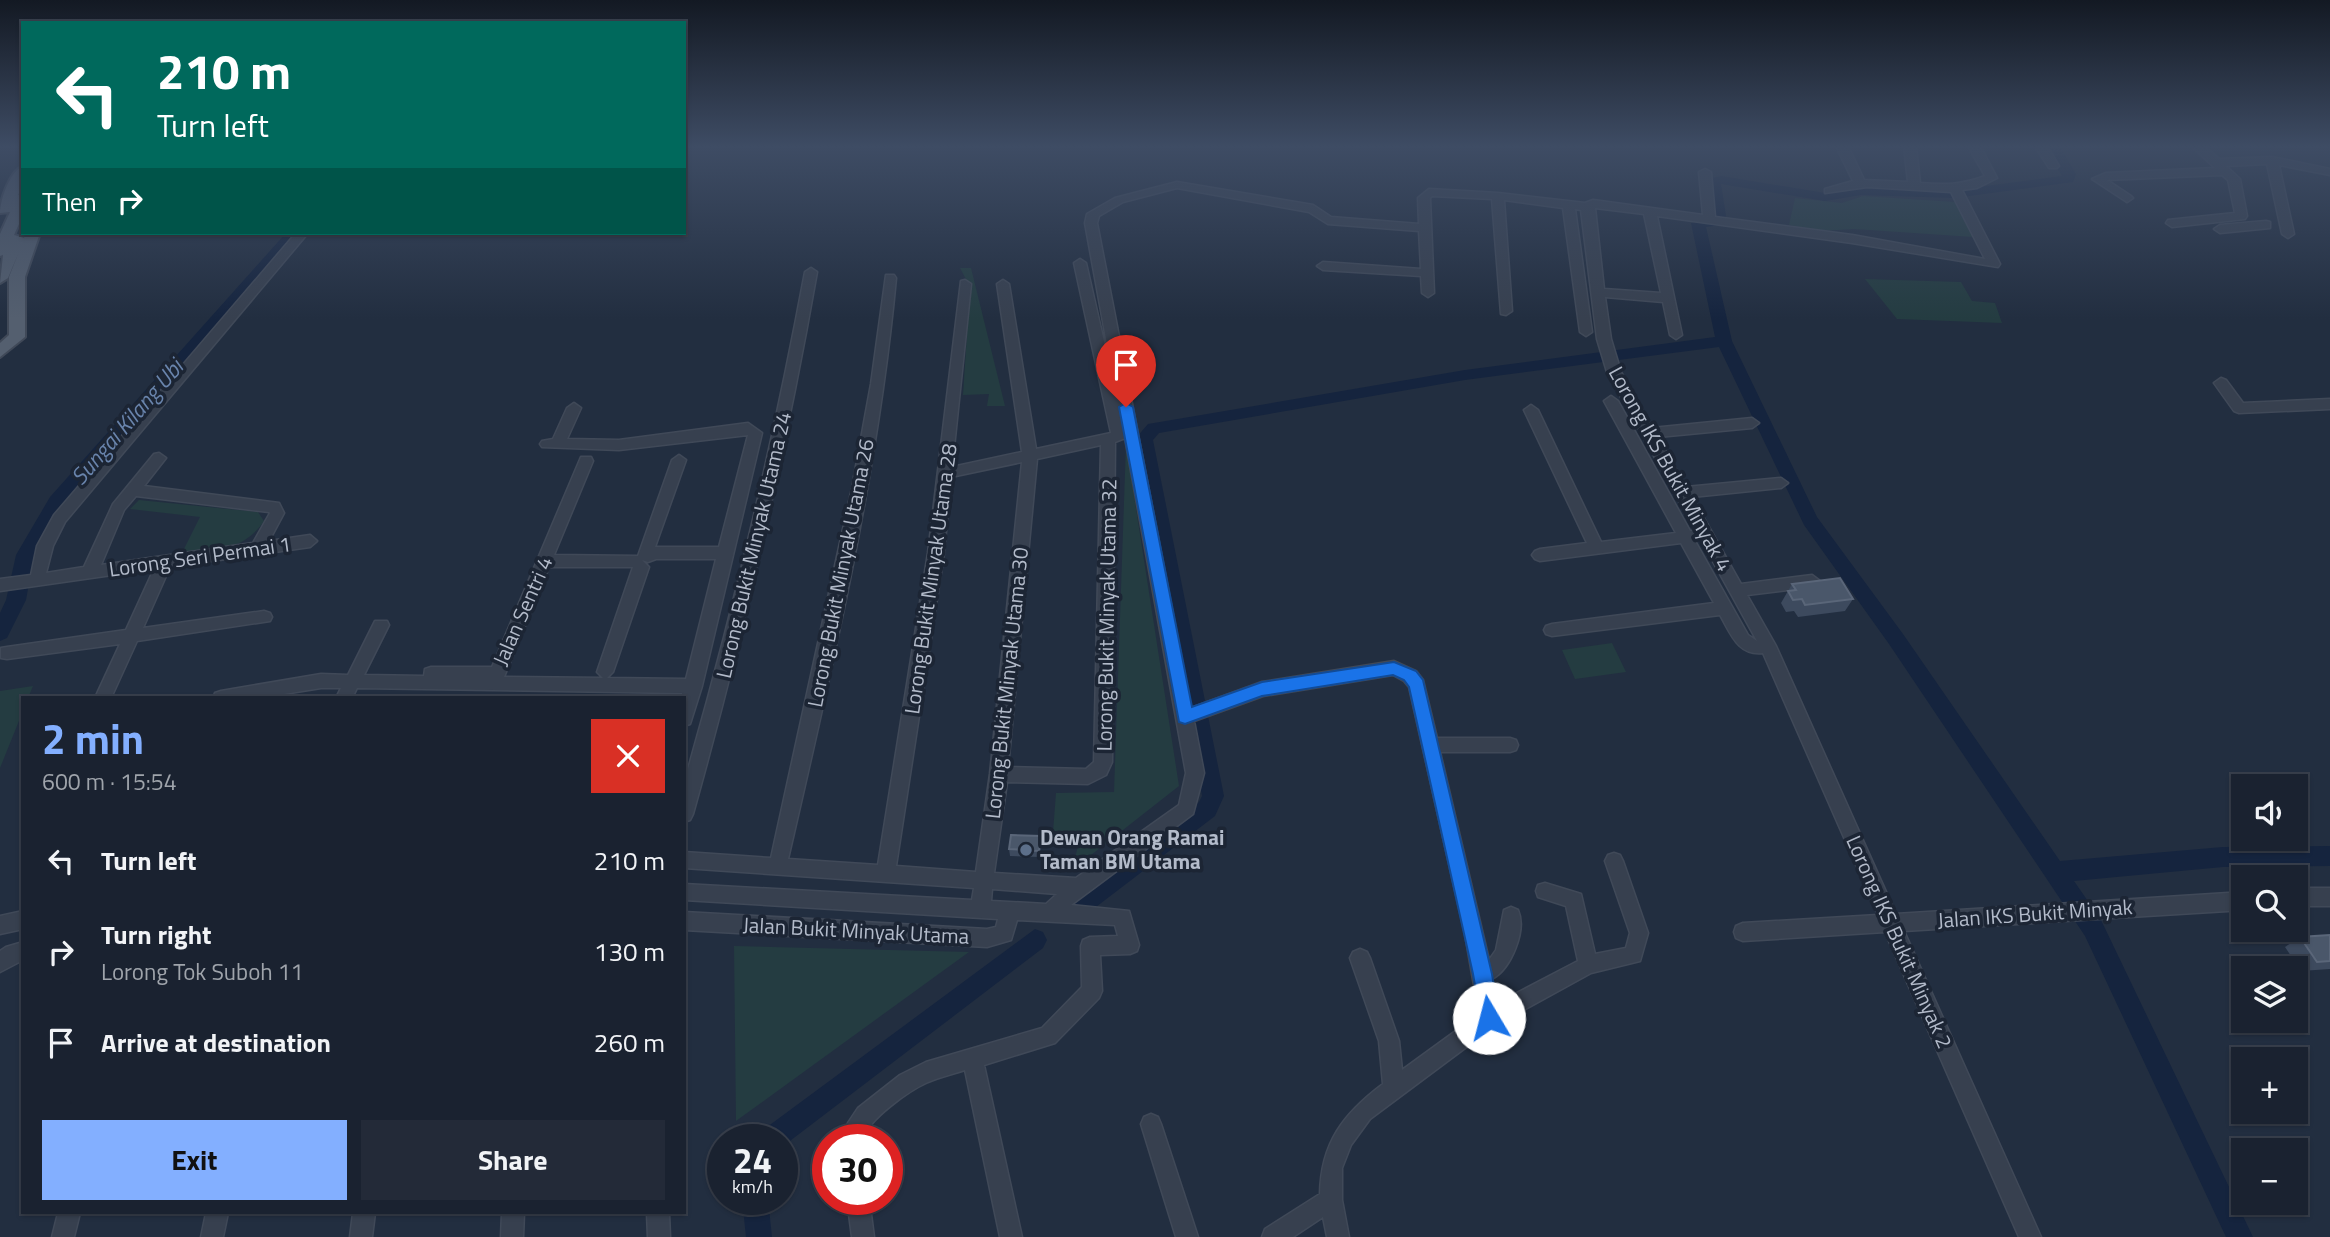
<!DOCTYPE html>
<html lang="en">
<head>
<meta charset="utf-8">
<style>
	:root { --surface:#1a2230; --page:#232a38; --text:#f1f3f6; --muted:#9fa4ab; --line:#383f4c; --accent:#83afff }
	body { margin:0; font-family:"Titillium Web",sans-serif; background:var(--page); color:var(--text); height:100vh; display:flex; flex-direction:column; font-size:26px; white-space:nowrap }
	* { box-sizing:border-box; margin:0 }
	p { font-size:23px; color:var(--muted) }
	.icon { flex:none; width:38px; height:38px; fill:none; stroke:currentColor; stroke-width:2; stroke-linecap:round; stroke-linejoin:round }
	.map { position:relative; flex:1; overflow:hidden }
	.details { position:absolute; left:21px; top:696px; width:665px; height:518px; display:flex; flex-direction:column; background:var(--surface); border-radius:0px; box-shadow:0 2px 5px #0004,0 0 0 2px var(--line) }
	.details>* { flex:none }
	.guide { position:absolute; left:21px; top:21px; width:665px; height:214px; border-radius:0px; box-shadow:0 2px 5px #0004,0 0 0 2px var(--line); background:#00695c; color:#fff; overflow:hidden }
	.controls { position:absolute; left:2231px; top:774px; display:grid; gap:14px }
	.controls a { display:grid; place-items:center; width:77px; height:77px; border-radius:0px; background:var(--surface); box-shadow:0 2px 5px #0004,0 0 0 2px var(--line); font-size:35px }
	.speed { position:absolute; left:707px; top:1124px; display:flex; gap:14px; font-size:35px; font-weight:700; text-align:center }
	.speed>* { display:grid; place-content:center; width:91px; height:91px; border-radius:50%; background:var(--surface); box-shadow:0 2px 5px #0004,0 0 0 2px var(--line); line-height:1 }
	.speed small { font-size:18px; font-weight:400 }
	.speed .limit { border:10px solid #d22; background:#fff; color:#111 }
	.pin { position:absolute; display:grid; place-items:center; width:60px; height:60px; color:#fff; margin:-72px -30px; border-radius:50% 50% 50% 0; rotate:-45deg; box-shadow:0 0 7px #0007 }
	.pin .icon { rotate:45deg }
	.me { position:absolute; width:77px; margin:-38px; rotate:352deg; stroke-linejoin:round; filter:drop-shadow(0 0 5px #0008) }
	.turn { display:flex; align-items:center; gap:24px; height:147px; padding:0 21px; font-size:32px }
	.turn .icon { width:91px; height:91px; stroke-width:2.5 }
	.turn b { display:block; font-size:49px; line-height:60px }
	.then { display:flex; align-items:center; height:66px; padding:0 21px; background:#0003; gap:14px; font-size:26px }
	.round { display:grid; place-items:center; flex:none; width:74px; height:74px; border-radius:0px; background:var(--page) }
	.summary { display:flex; align-items:center; justify-content:space-between; height:119px; padding:0 21px }
	h1 { font-size:42px; font-weight:700; line-height:52px; color:var(--accent) }
	.action { display:flex; gap:14px; margin-top:auto; padding:14px 21px }
	.action a { flex:1; height:80px; border-radius:0px; background:var(--accent); color:#111; font-size:28px; font-weight:700; line-height:80px; text-align:center }
	.action a+a { background:var(--page); color:var(--text) }
	ul { padding:0; list-style:none }
	li { display:flex; align-items:center; gap:21px; height:91px; padding:0 21px }
	li div { flex:1 }
	li b { display:block; font-size:26px }
	li em { font-style:normal }
	.map>svg:first-child { display:block }
</style>
</head>
<body>
<div class="map">
<svg width="2330" height="1237" viewBox="0 0 2330 1237">
	<rect width="100%" height="100%" fill="#222e40"/>
	<path fill="#243c41" d="M1863,196l92,6 18,35 -119,-8 -32,2 -33,-6 6,-27 47,5z
		M960,268h11l34,138h-18l2,-12 -26,1 7,-108z
		M1865,279l96,3 11,19 23,2 7,20 -105,-4z
		M1126,444l53,342 -107,84 6,-24 -26,-1 4,-52 58,-1z
		M139,500l119,12 6,9c-21,31 -48,27 -82,32l18,-36 -70,-8z
		M1612,643l14,29 -51,7 -13,-29z
		M33,686l-5,12h-5v13l-23,57v-77z
		M734,946l235,6 -233,169z"/>
	<g fill="none" stroke-linecap="round" stroke-linejoin="round">
		<path fill="#15243e" fill-rule="evenodd" d="M2045,146h14l17,28 -3,8 -118,16 -94,-3 -36,6 -104,-17 5,32 -7,9 -13,2 26,114 85,176 86,117 157,227 163,-14 107,-1v20l-107,1 -149,14 27,39 152,317h-27l-141,-301 -196,-292 -85,-119 -85,-178 -254,33 -306,53 -6,7 71,356 -9,20 -123,94 -8,3 -8,-3 -3,-7 3,-7 123,-94 3,-6 -67,-357 13,-15 317,-54 250,-33 -24,-114 21,-7 -3,-37 12,-3 104,17 36,-6 94,3 107,-14z
			M286,233h15l-239,274 -28,48 -8,45 -19,38 -7,3v-28l6,-13 10,-45 34,-58z
			M1035,929l8,3 4,8 -4,8 -261,199v-8h-23l4,-9z
			M742,1199h26l4,38h-26z"/>
		<g stroke="#404958" stroke-width="3">
			<path id="minor" d="M1836,146h12l16,34 44,2 -4,-36h12l4,37c23,2 43,2 65,-7l-17,-30h12l17,32 -20,10 -15,2 38,74 -2,3 -146,-24 -195,-27 25,119 -6,4 -6,-4 -7,-33 -58,-5 6,42 10,33 31,56 100,-10 7,5 -7,5 -94,9 28,50 95,-9 7,5 -7,5 -89,9 49,87 71,-9 8,6 -8,6 -65,8 29,51 120,268 348,-22v18l-340,21 137,306h-22l-134,-305 -142,9 -7,-3 -2,-6 2,-6 7,-3 135,-8 -115,-262c-25,3 -32,-19 -43,-38l-168,21 -6,-2 -2,-4 2,-4 6,-2 162,-21 -33,-60 -141,18 -5,-2 -3,-4 3,-4 5,-2 47,-6 -63,-133 7,-5 7,5 63,132 75,-9 -72,-132 7,-5 7,5 72,130h6l-89,-159 -10,-33 -16,-129 -6,-1 17,123 -6,4 -6,-4 -17,-124 -59,-8 8,111 -6,4 -5,-1 -9,-115 -60,-3 -2,2 4,95 -6,4 -6,-4 -1,-17 -98,-6 -6,-4 6,-4 98,7 -2,-38 -91,-7 -19,-12 -132,-24 -54,14 -24,14 -2,7 94,485 71,-26 132,-21 22,10 7,9 14,58h73l6,2 2,5 -2,5 -6,2h-70l49,208 7,-10 8,-40 7,-3 7,3c9,20 -7,59 -26,69l4,25 82,-43 -12,-55 -28,-9 -2,-6 2,-6 7,-2 36,11 14,60 31,-6 4,-15 -25,-72 3,-6 6,-2 6,2 3,6 25,72 -8,28 -49,12 -95,52 -126,94 -19,26 -9,23v32l7,37h-22l-4,-20 -30,20h-31l3,-8 55,-35c1,-51 23,-80 63,-110l-4,-43 -29,-83 3,-6 7,-3 7,3 3,6 29,83 3,29 77,-56 -14,-80 -56,-247 -5,-6 -11,-6 -130,21 -69,25 10,52 -11,41 -122,91 58,6 10,34 -2,6 -7,3 -30,1 2,36 -3,7 -44,45 -71,22 38,172h-22l-35,-167c-12,4 -25,7 -37,12 -18,8 -60,37 -65,57h-20l5,-16 10,-15 42,-33 26,-13 116,-34 40,-41 -1,-41 2,-6 7,-3 28,-1 -3,-11 -98,-5 -6,20 -24,7 -303,-17v-18l303,17 9,-2 2,-8 -314,-19v-16l288,16 2,-12 -290,-20v-16l87,6 81,-370 19,-104 15,-109h8l2,3c-18,196 -64,390 -108,581l90,6 50,-312 33,-272 4,-1 6,4 -19,183 70,-15 -25,-168 6,-4 6,4 27,165 75,-16 -37,-170 6,-4 6,4 31,136 -32,-176 2,-9 28,-16 62,-16 136,23 18,12 88,7 -1,-26 11,-9 69,4 87,10 8,-3 110,15 -4,-43 6,-3 6,3 4,45 137,18 133,24 -34,-67 -84,-5 -42,6v-4l28,-8zM1595,208l49,6 17,79 -57,-4zM1125,438l61,335 -7,32 -103,73 -82,-5 13,-91 81,2 18,-9 6,-13 3,-320zM1101,445l-7,317 -8,7 -78,-2 29,-308zM1022,462l-32,312 -14,98 -80,-6 48,-313 7,-76zM1700,538l57,103 -9,-6 -53,-94zM992,889l65,5 -11,10 -55,-3z
				M2035,146h12l12,20 -2,2h-8z
				M2191,146h13l15,13 53,-2 58,12v6l-51,-10 15,69 -6,4 -6,-4 -15,-70 -41,2 14,13 7,37 -2,3 -73,8 -6,-4 2,-3 67,-7 -7,-33 -6,-5 -115,5 24,16 2,2 -6,4 -35,-23 14,-6 109,-5z
				M2266,221l4,1v6l-50,5 -6,-4 6,-4z
				M296,233h12l-243,289 -12,24 -7,27 38,-6 29,-63 41,-50 5,-1 7,5 -22,28 135,17 5,10 -15,28 41,-6 7,6 -7,6 -140,20 -27,61 121,-17 6,2 2,4 -2,4 -133,20 -26,57h-16l25,-54 -113,15 -6,-1v-10l6,-1 119,-17 28,-61 -154,22v-12l31,-4 6,-29 17,-31zM136,496l133,16 1,1 -17,30 -152,22 23,-55z
				M811,268l6,4c-32,183 -74,363 -124,542l-3,6 -6,2v-39c49,-169 89,-339 121,-511z
				M2221,378l5,2 17,23 87,-4v10l-91,4 -5,-2 -20,-28z
				M574,403l7,5 -14,31 52,1 129,-17 14,10 -60,253 -12,38 -6,2 -2,-33 -325,-5 -5,10h-16l5,-10h-20l-62,10h-46l2,-5 6,-2 100,-17 27,1 27,-54h12l2,4 -25,50 60,1 1,-7 6,-2h61l89,-210h10l2,4 -39,94 84,1 34,-96 7,-5 7,5 -31,87h64l29,-112 -129,15 -77,-3 -2,-3 2,-3 11,-2 14,-31zM656,559h60l-30,120 -79,-1 6,-6 36,-105 -7,-7 6,2zM549,567h84l-36,105 6,6 -99,-1z
				M2296,888h34v18h-34z
				M23,911v18l-23,5v-18z
				M23,942v18l-23,12v-21l6,-4z
				M1151,1114l7,3 3,7 37,113h-22l-35,-113 3,-7z
				M847,1199h22l5,38h-22z
				M58,1213h22l-6,24h-22z
				M206,1213h22l-5,24h-22z
				M353,1213h22l-3,24h-22z
				M502,1213h22l-1,24h-22z
				M647,1213h22l1,24h-22z"/>
		</g>
		<g stroke="#404958" stroke-width="4">
			<path id="major" d="M23,166v19l-5,10 5,-1v21l-9,20 10,3 2,-5h14l-15,44v60l-25,20v-14l9,-8v-58l9,-23 -10,24 -8,5 3,-28 -3,1v-22l10,-22 -10,1c0,-13 10,-42 23,-47z"/>
		</g>
		<use href="#minor" fill="#37404f" fill-rule="evenodd"/>
		<use href="#major" fill="#545f6f" fill-rule="evenodd"/>
	</g>
	<path fill="#3d4a5e" d="M1792,584l61,15 -8,12 -47,6 -4,-6 -8,1 -5,-9z
		M1041,836l1,7 -2,14 -30,-1 -1,-7z
		M2330,935v34l-29,2 -16,-24 15,-10z"/>
	<path fill="#2d3a4d" d="M1041,836l1,7 -2,14 -1,-6z"/>
	<path fill="#4a576a" stroke="#5a6679" stroke-width="2" d="M1840,578l13,21 -48,6 -3,-6 -9,1 -5,-9 8,-1 -4,-6z
		M1011,835l30,1 -2,15 -30,-2z
		M2330,935v26l-13,1 -17,-25z"/>
	<linearGradient id="sky" x2="0" y2="1"><stop stop-color="#131923"/><stop offset="0.46" stop-color="#3e4c64"/><stop offset="1" stop-color="#3e4c64" stop-opacity="0"/></linearGradient>
	<rect width="2330" height="319" fill="url(#sky)"/>
	<path fill="#1a73e8" stroke="#114b97" stroke-width="2" d="M1126,403l7,4 59,300 70,-25 132,-20 22,9 7,9 69,294 7,44 -3,7 -7,2 -7,-2 -9,-51 -64,-287 -5,-7 -11,-5 -131,21 -77,28 -6,-2 -60,-315z"/>
	<circle fill="#5c6f8a" stroke="#1c2534" stroke-width="2.5" cx="1026" cy="850" r="7"/>
	<g text-anchor="middle" stroke-width="7" stroke-linejoin="round" paint-order="stroke">
		<g font-size="21" fill="#b3bbca" stroke="#1c2534">
			<text transform="translate(1670 469) rotate(61)" y="7">Lorong IKS Bukit Minyak 4</text>
			<text transform="translate(754 545) rotate(-77)" y="7">Lorong Bukit Minyak Utama 24</text>
			<text transform="translate(200 557) rotate(-8)" y="7">Lorong Seri Permai 1</text>
			<text transform="translate(841 573) rotate(-79)" y="7">Lorong Bukit Minyak Utama 26</text>
			<text transform="translate(931 579) rotate(-82)" y="7">Lorong Bukit Minyak Utama 28</text>
			<text transform="translate(523 611) rotate(-66)" y="7">Jalan Sentri 4</text>
			<text transform="translate(1107 615) rotate(-89)" y="7">Lorong Bukit Minyak Utama 32</text>
			<text transform="translate(1007 683) rotate(-84)" y="7">Lorong Bukit Minyak Utama 30</text>
			<text transform="translate(2035 914) rotate(-4)" y="7">Jalan IKS Bukit Minyak</text>
			<text transform="translate(856 931) rotate(3)" y="7">Jalan Bukit Minyak Utama</text>
			<text transform="translate(1899 942) rotate(66)" y="7">Lorong IKS Bukit Minyak 2</text>
		</g>
		<g font-size="21" font-weight="bold" fill="#b3bbca" stroke="#1c2534" text-anchor="start">
			<text x="1040" y="845">Dewan Orang Ramai<tspan x="1040" dy="24">Taman BM Utama</tspan></text>
		</g>
		<g font-size="23" font-style="italic" fill="#6984ac" stroke="#1c2534">
			<text transform="translate(127 422) rotate(-49)" y="8">Sungai Kilang Ubi</text>
		</g>
	</g>
</svg>
<div class="controls">
<a><svg class="icon" aria-label="sound" viewBox="0 0 24 24"><path d="M4 9h4l5-4v14l-5-4H4zM17 9q2 3 0 6"/></svg></a>
<a><svg class="icon" aria-label="search" viewBox="0 0 24 24"><circle cx="10" cy="10" r="6"/><path d="M15 15l6 6"/></svg></a>
<a><svg class="icon" aria-label="layers" viewBox="0 0 24 24"><path d="M12 4l9 5-9 5-9-5zM3 14l9 5 9-5"/></svg></a>
<a>+</a>
<a>−</a>
</div>
<div class="speed"><div>24<small>km/h</small></div><div class="limit">30</div></div>
<div class="pin" style="left:1126px;top:407px;background:#d93025"><svg class="icon" aria-label="arrive" viewBox="0 0 24 24"><path d="M6 21V4h12l-3 4 3 4H6"/></svg></div>
<svg class="me" style="left:1489px;top:1018px" viewBox="-20 -20 40 40"><circle r="19" fill="#fff"/><path d="M0-13L10 11 0 6-10 11z" fill="#1a73e8"/></svg>
<div class="guide">
<div class="turn"><svg class="icon" aria-label="left" viewBox="0 0 24 24"><path d="M17 20v-9H6M10 6l-5 5 5 5"/></svg><div><b>210 m</b>Turn left</div></div>
<div class="then">Then<svg class="icon" aria-label="right" viewBox="0 0 24 24"><path d="M7 20v-9h11M14 6l5 5-5 5"/></svg></div>
</div>
<section class="details">
<div class="summary"><div><h1>2 min</h1><p>600 m · 15:54</p></div><a class="round" style="background:#d93025;color:#fff"><svg class="icon" aria-label="close" viewBox="0 0 24 24"><path d="M6 6l12 12M18 6L6 18"/></svg></a></div>
<ul>
<li><svg class="icon" aria-label="left" viewBox="0 0 24 24"><path d="M17 20v-9H6M10 6l-5 5 5 5"/></svg><div><b>Turn left</b></div><em>210 m</em></li>
<li><svg class="icon" aria-label="right" viewBox="0 0 24 24"><path d="M7 20v-9h11M14 6l5 5-5 5"/></svg><div><b>Turn right</b><p>Lorong Tok Suboh 11</p></div><em>130 m</em></li>
<li><svg class="icon" aria-label="arrive" viewBox="0 0 24 24"><path d="M6 21V4h12l-3 4 3 4H6"/></svg><div><b>Arrive at destination</b></div><em>260 m</em></li>
</ul>
<div class="action"><a>Exit</a><a>Share</a></div>
</section>
</div>
</body>
</html>
